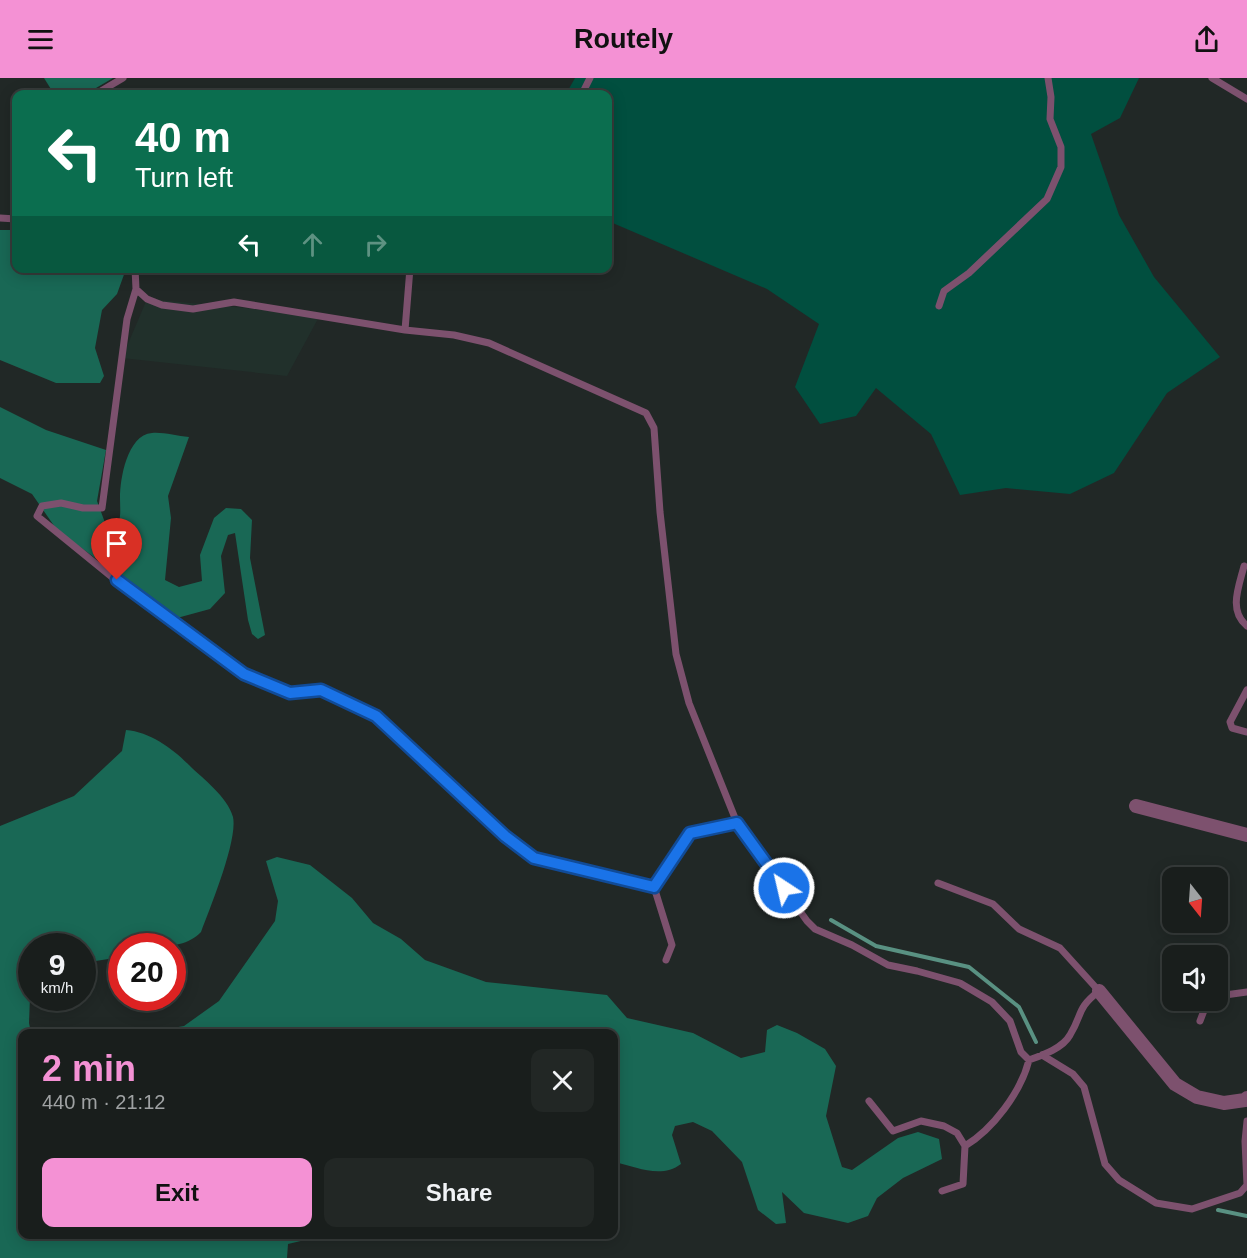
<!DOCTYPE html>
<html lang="en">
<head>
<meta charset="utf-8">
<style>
	:root { --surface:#191e1c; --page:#222725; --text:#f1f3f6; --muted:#9fa2a3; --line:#373c3b; --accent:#f491d4 }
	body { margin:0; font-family:Helvetica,sans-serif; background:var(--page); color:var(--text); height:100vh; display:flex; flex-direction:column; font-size:22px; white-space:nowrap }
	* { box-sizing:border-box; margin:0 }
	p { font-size:20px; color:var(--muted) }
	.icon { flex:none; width:33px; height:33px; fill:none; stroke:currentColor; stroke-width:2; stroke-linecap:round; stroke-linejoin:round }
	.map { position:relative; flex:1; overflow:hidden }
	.drawer { position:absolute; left:18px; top:951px; width:600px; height:210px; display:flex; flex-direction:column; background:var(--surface); border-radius:12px; box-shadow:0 3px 15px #0003,0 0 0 2px var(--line) }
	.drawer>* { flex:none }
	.banner { position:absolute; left:12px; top:12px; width:600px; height:183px; border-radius:12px; box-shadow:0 3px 15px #0003,0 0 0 2px var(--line); background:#0b6e4f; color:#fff; overflow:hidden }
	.needle { width:39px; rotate:163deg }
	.fabs { position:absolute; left:1162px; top:789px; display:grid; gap:12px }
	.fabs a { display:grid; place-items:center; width:66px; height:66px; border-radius:12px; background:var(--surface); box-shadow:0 3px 15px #0003,0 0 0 2px var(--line); font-size:30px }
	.speed { position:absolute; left:18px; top:855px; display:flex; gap:12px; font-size:30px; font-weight:700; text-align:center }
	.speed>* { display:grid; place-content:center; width:78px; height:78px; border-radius:50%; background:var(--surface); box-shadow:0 3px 15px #0003,0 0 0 2px var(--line); line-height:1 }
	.speed small { font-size:15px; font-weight:400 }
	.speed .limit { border:9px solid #d22; background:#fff; color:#111 }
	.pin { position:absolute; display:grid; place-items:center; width:51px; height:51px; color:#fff; margin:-62px -26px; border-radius:50% 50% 50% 0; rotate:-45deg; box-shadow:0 0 6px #0007 }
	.pin .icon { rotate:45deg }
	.me { position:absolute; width:66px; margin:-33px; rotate:325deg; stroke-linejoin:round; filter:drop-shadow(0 0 4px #0008) }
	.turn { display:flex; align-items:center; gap:21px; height:126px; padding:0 24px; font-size:27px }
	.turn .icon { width:78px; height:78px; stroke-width:2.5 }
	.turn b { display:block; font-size:42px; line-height:51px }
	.lanes { display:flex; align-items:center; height:57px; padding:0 24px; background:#0003; justify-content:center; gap:30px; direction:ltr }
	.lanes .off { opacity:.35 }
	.round { display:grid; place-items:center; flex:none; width:63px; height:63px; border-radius:12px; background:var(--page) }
	.summary { display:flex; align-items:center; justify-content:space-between; height:102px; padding:0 24px }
	h1 { font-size:36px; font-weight:700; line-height:45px; color:var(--accent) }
	.primary-button { display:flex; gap:12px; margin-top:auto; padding:12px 24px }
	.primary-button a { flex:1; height:69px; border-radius:12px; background:var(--accent); color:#111; font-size:24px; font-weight:700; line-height:69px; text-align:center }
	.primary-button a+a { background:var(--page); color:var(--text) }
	header { display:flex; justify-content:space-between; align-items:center; height:78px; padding:0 24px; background:var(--accent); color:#111; font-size:27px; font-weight:700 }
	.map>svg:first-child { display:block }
</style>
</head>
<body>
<header><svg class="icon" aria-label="menu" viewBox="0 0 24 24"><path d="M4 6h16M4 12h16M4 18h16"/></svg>Routely<svg class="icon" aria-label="share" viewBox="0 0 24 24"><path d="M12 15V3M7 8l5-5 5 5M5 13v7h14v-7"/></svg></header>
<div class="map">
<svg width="1247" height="1180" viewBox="0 0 1247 1180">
	<rect width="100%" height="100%" fill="#212826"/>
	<path fill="#21302b" d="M147,221l173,16 -33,61 -165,-18z"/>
	<path fill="#014f3f" d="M575,0h564l-19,40 -29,16 28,81 35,62 66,80 -53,36 -53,80 -44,21 -64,-6 -46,7 -29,-61 -55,-46 -20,28 -36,8 -25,-37 24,-63 -52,-35 -159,-68v-127h-42z"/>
	<path fill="#196855" d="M44,0h69l-17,10 -5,6h-37z
		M0,152h16v38l110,1 -9,25 -15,16 -7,38 9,28 -4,7h-44l-56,-23z
		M0,329l46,23 60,20 -9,51 10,27 8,1c7,-9 5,-19 5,-31 0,-19 7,-63 32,-65 11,-1 25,3 37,4l-21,59 3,22 -6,62 14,7 23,-6 -2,-26 14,-37 12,-10 15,1 11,11 -2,38 15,77 -7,4 -6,-5 -4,-14 -13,-87 -7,2 -7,21 4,37 -15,16 -33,9 -120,-88 -25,-36 -32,-16z
		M126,652c24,2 46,18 63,35 14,14 38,31 44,52 5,23 -23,91 -32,115 -19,20 -53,14 -79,14l-1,11 -38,6 -1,-17h-50l-3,77 2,10 -9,1v200l304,1 -38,9 -1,14h-287v-432l74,-30 48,-45z
		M277,779l33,8 42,33 21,25 28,16 24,21 61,22 121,13 20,23 66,15 48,25 24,-6 2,-22 10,-5 20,8 28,16 11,17 -10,50 16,51 10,3 46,-32 20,-6 21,7 3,20 -39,19 -26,20 -9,18 -20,7 -44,-10 -22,-21 4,31 -10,1 -18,-14 -16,-48 -30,-31 -19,-9 -18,4 -3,9 9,29c-20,15 -44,3 -67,-2v-128l-470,-1 40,-7 35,-25 56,-80 3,-20 -12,-40z"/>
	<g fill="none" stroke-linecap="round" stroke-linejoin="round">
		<path stroke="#599182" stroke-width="4" d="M831,842l45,26 93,21 50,40 17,35
			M1218,1132l29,6"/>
		<path stroke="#7d516e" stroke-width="7" d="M1212,0l35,21
			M96,16l27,-16
			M582,16l8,-16
			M0,140l16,1
			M135,190l1,21 11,10 15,6 31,4 41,-7 171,28 49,5 35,8 157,70 8,15 6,84 16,142 13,49 48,120 70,98 8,8 37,16 36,20 29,6 43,12 32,19 18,19 11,31 8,8c14,-5 34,-12 41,-25 13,-21 6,-26 29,-44l-39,-43 -41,-19 -26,-25 -55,-21
			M136,211l-9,30 -25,189h-19l-22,-5 -19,3 -5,10 97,79 110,79 46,19 31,-3 55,26 129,120 29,22 120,29
			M939,228l5,-15 25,-18 78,-74 14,-32v-20l-11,-28 1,-22 -3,-19
			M405,252l5,-62
			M1244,488c-5,20 -16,45 3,60
			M1247,612l-17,32 2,6 15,4
			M666,882l6,-15 -18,-58 36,-54 47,-10
			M1218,918l29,-4
			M1200,943l8,-21
			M1042,977l31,19 11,13 21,77 14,16 37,23 36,6 48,-16 7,-8 -2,-44 2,-20
			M869,1023l24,30 28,-10 23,5 13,7 8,13c28,-17 56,-54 64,-86
			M942,1113l21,-7 2,-38"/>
		<path stroke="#7d516e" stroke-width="14" d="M1136,728l111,29
			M1099,913l76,93 22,13 27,6 21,-3 2,-2"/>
	</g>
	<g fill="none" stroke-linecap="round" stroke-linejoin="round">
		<g stroke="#114b97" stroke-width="15">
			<path id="route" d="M117,502l127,94 46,19 31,-3 55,26 129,120 29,22 120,29 36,-54 47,-10 47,65"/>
		</g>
		<use href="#route" stroke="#1a73e8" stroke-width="10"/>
	</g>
</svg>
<div class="fabs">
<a><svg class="needle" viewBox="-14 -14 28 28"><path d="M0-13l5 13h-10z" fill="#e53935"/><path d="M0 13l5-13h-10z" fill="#9fa2a3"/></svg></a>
<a><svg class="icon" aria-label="sound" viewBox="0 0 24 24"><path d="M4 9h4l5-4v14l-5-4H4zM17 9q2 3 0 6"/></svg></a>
</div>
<div class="speed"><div>9<small>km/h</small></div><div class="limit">20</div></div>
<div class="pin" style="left:117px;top:502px;background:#d93025"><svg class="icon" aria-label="arrive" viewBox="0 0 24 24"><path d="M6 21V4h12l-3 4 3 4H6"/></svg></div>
<svg class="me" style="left:784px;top:810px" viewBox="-20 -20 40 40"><circle r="17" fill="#1a73e8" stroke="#fff" stroke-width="3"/><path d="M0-11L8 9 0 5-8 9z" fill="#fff"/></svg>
<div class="banner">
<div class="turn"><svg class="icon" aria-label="left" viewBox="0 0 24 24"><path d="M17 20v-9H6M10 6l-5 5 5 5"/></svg><div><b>40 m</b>Turn left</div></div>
<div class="lanes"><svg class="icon" aria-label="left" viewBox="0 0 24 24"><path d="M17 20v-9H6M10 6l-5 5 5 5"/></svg><svg class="icon off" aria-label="ahead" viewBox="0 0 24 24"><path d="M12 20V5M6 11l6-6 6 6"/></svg><svg class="icon off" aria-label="right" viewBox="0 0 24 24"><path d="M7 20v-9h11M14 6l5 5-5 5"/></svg></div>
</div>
<section class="drawer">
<div class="summary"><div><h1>2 min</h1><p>440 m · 21:12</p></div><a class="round"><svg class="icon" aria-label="close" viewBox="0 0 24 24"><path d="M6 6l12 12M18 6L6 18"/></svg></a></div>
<div class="primary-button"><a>Exit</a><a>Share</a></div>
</section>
</div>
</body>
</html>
